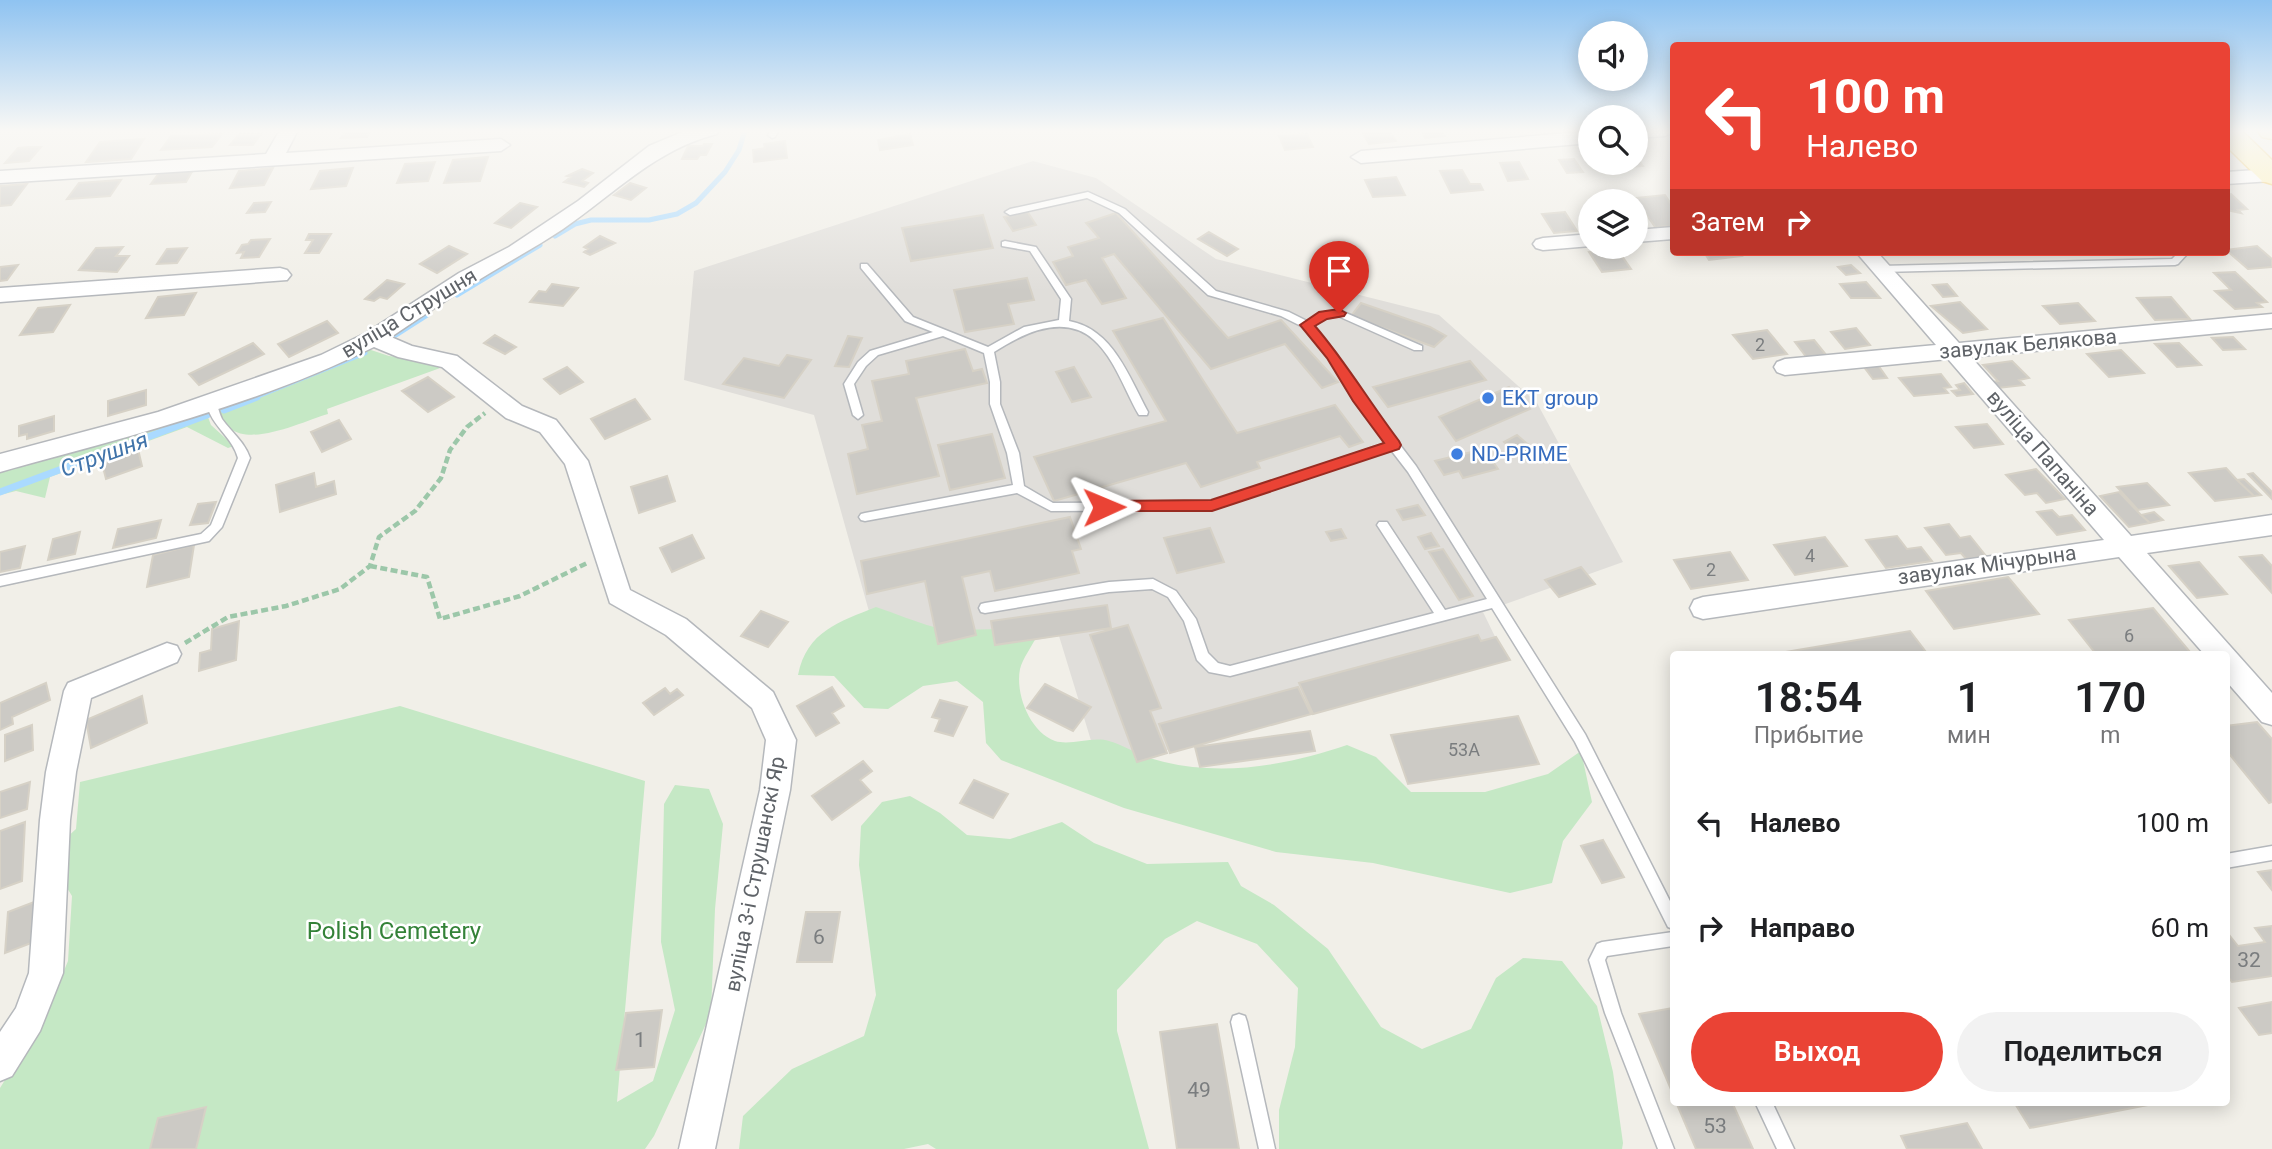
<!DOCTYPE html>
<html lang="ru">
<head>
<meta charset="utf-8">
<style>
	:root { --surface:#fff; --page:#f2f2f2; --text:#202124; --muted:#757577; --accent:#ea4335 }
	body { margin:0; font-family:Roboto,sans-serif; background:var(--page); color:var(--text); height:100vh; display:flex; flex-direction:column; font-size:26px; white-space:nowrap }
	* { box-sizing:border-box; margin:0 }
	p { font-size:23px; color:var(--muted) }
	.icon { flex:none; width:38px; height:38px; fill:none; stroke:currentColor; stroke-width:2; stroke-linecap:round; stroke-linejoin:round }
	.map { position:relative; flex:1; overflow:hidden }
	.panel { position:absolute; left:1670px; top:651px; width:560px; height:455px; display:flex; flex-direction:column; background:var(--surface); border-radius:7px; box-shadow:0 4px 18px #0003 }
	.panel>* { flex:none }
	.banner { position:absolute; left:1670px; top:42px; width:560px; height:214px; border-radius:7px; box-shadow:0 4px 18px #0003; background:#ea4335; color:#fff; overflow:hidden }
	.fabs { position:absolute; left:1578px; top:21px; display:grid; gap:14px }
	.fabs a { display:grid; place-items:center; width:70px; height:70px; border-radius:50%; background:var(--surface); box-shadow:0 4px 18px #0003; font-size:35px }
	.pin { position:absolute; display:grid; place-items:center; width:60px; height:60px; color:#fff; margin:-72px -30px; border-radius:50% 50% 50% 0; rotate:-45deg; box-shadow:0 0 7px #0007 }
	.pin .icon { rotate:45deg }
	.me { position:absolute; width:77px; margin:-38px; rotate:89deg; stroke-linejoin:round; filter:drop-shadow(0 0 5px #0008) }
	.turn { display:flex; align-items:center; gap:24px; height:147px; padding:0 21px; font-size:32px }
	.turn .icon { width:91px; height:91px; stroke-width:2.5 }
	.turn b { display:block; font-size:49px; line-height:60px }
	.then { display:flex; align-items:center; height:66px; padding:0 21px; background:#0003; gap:14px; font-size:26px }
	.eta { display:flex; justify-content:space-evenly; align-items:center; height:119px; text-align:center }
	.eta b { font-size:42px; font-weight:600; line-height:49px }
	.cta { display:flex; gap:14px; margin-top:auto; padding:14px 21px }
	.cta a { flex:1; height:80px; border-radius:42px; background:var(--accent); color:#fff; font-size:28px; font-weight:600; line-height:80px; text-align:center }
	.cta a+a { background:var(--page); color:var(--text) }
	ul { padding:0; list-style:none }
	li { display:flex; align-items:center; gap:21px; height:105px; padding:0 21px }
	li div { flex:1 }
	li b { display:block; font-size:26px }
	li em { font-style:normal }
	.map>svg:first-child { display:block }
</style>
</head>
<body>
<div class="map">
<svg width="2272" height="1149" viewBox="0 0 2272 1149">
	<rect width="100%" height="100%" fill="#f1efe8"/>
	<path fill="#e0deda" d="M1033,161l63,17 120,81 223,56 98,88 86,159 -140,50 19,39 -402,119 -41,-134 -175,29 -70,-250 -130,-35 10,-109z"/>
	<path fill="#c5e8c5" d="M365,348l24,8 42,5 12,6 -116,42 1,5c-31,9 -100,45 -109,-6z
		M206,412l5,13 23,21 -6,2 -41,-21 -137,50 -5,21 -29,-7 -16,4v-25z
		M876,607c19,6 39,15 58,20 34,7 71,-4 103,9 -5,10 -14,22 -17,33 -5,25 10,63 35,72 16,5 37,-5 54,0 15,4 29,14 44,18 64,19 132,7 194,-14l29,12 35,35h74l63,-18 33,-23 11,51 -29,39 -11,42 -42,10 -137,-30 -97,-11 -152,-44 -123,-48 -15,-17 -3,-41 -26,-21 -34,5 -35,23 -24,-1 -30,-32 -36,-1c9,-44 41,-53 78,-68z
		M400,706l245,75 -28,321 36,-21 22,-71 -14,-68 3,-138 11,-19 34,4 14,35 -8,85 -4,104 -57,123 -9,13h-645v-61l46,-74 22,-53 4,-65 -8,-13v-43l12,-11 4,-47z
		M910,796l30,17 27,22 43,4 52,-17 32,21 53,21 81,-2 13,24 33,19 54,44 53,78 41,22 49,-20 25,-51 27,-20 39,3 35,45 16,66 10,71 -1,6h-343v-39l16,-63 3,-59 -41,-44 -60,-23 -32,18 -48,51v41l32,118h-213l-8,-5 -24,5h-165l4,-33 49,-47 72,-33 12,-41 -17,-130 2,-39 21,-24z"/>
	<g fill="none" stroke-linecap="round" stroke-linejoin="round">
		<path stroke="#aadaff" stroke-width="5" d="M555,236l20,-12 16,-4h58l28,-6 19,-11 29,-31 14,-22 6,-20
			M457,295l83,-50
			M393,337l36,-23
			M253,398l112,-45"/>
		<path stroke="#aadaff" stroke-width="7" d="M224,410l33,-13
			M0,492l207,-77"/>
	</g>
	<path fill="#cccac5" stroke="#d6d1c6" stroke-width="2" d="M346,130h25l-4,7 -26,1z
		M1361,130h28l7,11 -27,3z
		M1421,130h21l3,6 -20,2z
		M222,134l-10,13 -51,3 10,-14z
		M239,134h22l-8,11h-23z
		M910,134l3,11 -33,5 -2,-10z
		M1307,134l6,13 -28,3 -6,-14z
		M144,139l-13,20 -45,3 14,-20z
		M785,141l2,17 -33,4 -1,-12 12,-2 -1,-4z
		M704,144h8l-6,11h-6l-3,4h-15l6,-13h15z
		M29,147h12l-12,14 -24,2 13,-15z
		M488,157l-8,24 -36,2 9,-23z
		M1636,157l7,9 -24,2 -4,-5h21z
		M1574,159l9,13 -16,1 -8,-13z
		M435,162l-7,19 -31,2 8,-19z
		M1519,162l9,17 -20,2 -8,-18z
		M273,168l-9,17 -34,3 9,-17z
		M353,168l-7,18 -35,3 9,-18z
		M582,169l11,4 -11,8 6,2 -4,4 -20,-5 7,-5 -4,-1z
		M193,170l-7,12 -35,2 8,-11z
		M1462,170l8,14h10l3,6 -32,3 -11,-22z
		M1396,177l9,18 -32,2 -8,-17z
		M121,180l-11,16 -43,3 12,-16z
		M630,183l16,5 -15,12 -17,-5z
		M27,184l-16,21 -11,1v-20z
		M2231,194l16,15 -9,1 3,3 -15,-3v-15z
		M1665,195l8,12v19l-18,1 -20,-29z
		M271,202l-6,10 -18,1 7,-10z
		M520,203l17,4 -26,21 -16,-5z
		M1027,211l9,14 -23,6 -9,-14z
		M1565,212l12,19 -23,2 -12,-19z
		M1116,213l112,125 53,-18 57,62 -16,6 -37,-44 -74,25 -97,-115 -12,4 24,40 -24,6 -16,-24 -20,5 -13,-23 20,-6 -5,-9 31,-9 -13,-15z
		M983,215l10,33 -82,13 -9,-33z
		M1209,232l29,17 -11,7 -29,-17z
		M309,234h22l-12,19h-14l8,-13h-7z
		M600,236l15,7 -25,12 -6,-3 4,-3 -4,-2z
		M270,239l-11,18 -18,1 3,-6 -7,1 5,-8 6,-1 3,-4z
		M449,246l18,8 -30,19 -17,-9z
		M2257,246l15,13v8l-24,2 -22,-19z
		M123,247l-7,9h13l-12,16 -38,-2 17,-22z
		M187,248l-10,15 -20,1 10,-15z
		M1617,249l14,20 -29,3 -13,-20z
		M1704,252h35l3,4 -33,4z
		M18,265l-11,15 -7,1v-14z
		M1851,265l9,8 -14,2 -8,-8z
		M2235,272l32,30 -10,1 5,4 -27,2 -20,-18 16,-1 -17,-17z
		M1027,278l7,22 -26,4 6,20 -49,8 -11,-42z
		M387,280l17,4 -17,15 -7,-2 -6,4 -9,-2z
		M1866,282l14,16h-29l-11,-14z
		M552,284l26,4 -15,18 -33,-4 9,-11 7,1z
		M1947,284l10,12 -14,1 -10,-12z
		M196,293l-12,22 -38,3 12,-21z
		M2171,297l19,22 -35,1 -18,-22z
		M1960,302l27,27 -24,4 -32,-27z
		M1361,303l69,24 16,9 -12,11 -83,-31z
		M2078,303l17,18 -35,3 -17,-18z
		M70,305l-17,27 -33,3 18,-27z
		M1163,318l74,115 98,-28 28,37 -14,5 -9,-11 -83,26 3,6 -59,19 -15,-24 -132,38 -20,-44 132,-36 -53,-90z
		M327,321l11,12 -49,24 -11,-13z
		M1856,328l14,17 -25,4 -14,-17z
		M1767,330l20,24 -34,5 -20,-24z
		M495,335l21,12 -11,7 -21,-11z
		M848,336l14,2 -13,29 -14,-1z
		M2233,337l12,12 -22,1 -11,-12z
		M1814,340l13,16 -20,2 -12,-16z
		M253,343l11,11 -65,31 -10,-11z
		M2179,343l22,22 -24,2 -22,-23z
		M965,349l8,22 9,-2 5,14 -71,15 23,78 -82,18 -9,-40 20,-5 -6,-24 20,-4 -10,-40 37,-7 -3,-13z
		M2121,350l23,23 -35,4 -22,-23z
		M787,355l24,5 -27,38 -61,-14 21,-26 35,8z
		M1470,361l16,19 -98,27 -15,-20z
		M2012,361l17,17 -10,2 5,5 -26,3 -6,-6 6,-1 -15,-16z
		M1878,365l9,13 -14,1 -9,-12z
		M567,367l16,15 -23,12 -16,-15z
		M1074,367l17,30 -19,5 -16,-30z
		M1941,374l10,13 -7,1 4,5 -34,3 -15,-18z
		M428,377l26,20 -26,15 -26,-21z
		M1964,383l9,11 -16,2 -5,-5 8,-1 -4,-5z
		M1509,387l21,22 -74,32 -17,-24z
		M146,390v15l-38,11v-15z
		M635,399l15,20 -45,20 -14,-20z
		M54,416v15l-27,8v-5l-8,2v-10z
		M339,420l12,19 -29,13 -11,-20z
		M1987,424l16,20 -29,4 -18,-21z
		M992,434l13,44 -55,12 -12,-45z
		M1517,435l21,18 -13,6 -21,-17z
		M138,449l4,17 -36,13 -4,-16z
		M1484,449l14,20 -35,9 -4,-7 -15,4 -9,-14z
		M2226,468l11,12 17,16 -39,5 -26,-28z
		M2036,469l29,30 -19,4 -9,-10 -12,2 -19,-20z
		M314,473l2,14 18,-6 2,13 -56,18 -4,-27z
		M2253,473l19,19v7l-24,-25z
		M667,476l8,25 -36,12 -8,-26z
		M2244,479l17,16 -7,1 -17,-16z
		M2147,483l22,22 -31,5 -21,-23z
		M2119,492l22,23 9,8 -21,4 -29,-31z
		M216,502l-8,21 -18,2 8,-21z
		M1418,505l7,10 -22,5 -6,-10z
		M2052,510l7,7 13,-2 13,15 -28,5 -20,-23z
		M2154,512l9,8 -13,3 -9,-8z
		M1070,517l11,32 -9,2 7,22 -84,18 -5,-20 -28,6 14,58 -38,9 -13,-63 -58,13 -6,-33z
		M161,520l-5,18 -43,10 5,-19z
		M1949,524l11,14 10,-2 16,20 -20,3 -5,-6 -15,2 -21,-27z
		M1210,528l14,34 -47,11 -13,-35z
		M1341,529l5,9 -15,3 -5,-9z
		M80,532l-5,22 -27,6 5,-21z
		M1431,533l8,13 -14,3 -7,-12z
		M692,535l12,23 -32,14 -12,-24z
		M1897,536l10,13 14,-2 11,14 -46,7 -20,-28z
		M1825,537l22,29 -52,9 -21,-30z
		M194,545l-5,32 -42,10 6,-32z
		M25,546l-5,22 -20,4v-20z
		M1443,549l30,47 -14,4 -30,-48z
		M1730,552l18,28 -57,9 -17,-29z
		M2262,555l10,11v27l-32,-36z
		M2199,562l28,32 -30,4 -28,-32z
		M1581,567l14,17 -36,13 -14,-17z
		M2008,577l31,37 -85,15 -28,-38z
		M1107,605l4,23 -116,17 -4,-24z
		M2153,608l37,44 -20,2h-74l-27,-34z
		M761,611l27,11 -20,25 -27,-11z
		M239,621l-3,39 -37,11 1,-18 11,-3 1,-21z
		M1128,625l33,83 -11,3 17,42 -30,9 -47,-127z
		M1910,631l16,21 -153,2z
		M1478,635l3,6 15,-4 14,23 -197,54 -14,-31z
		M46,683l4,17 -38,17 1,7 -13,6v-27z
		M1045,684l46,23 -18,24 -46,-23z
		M832,687l12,19 -12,7 7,10 -23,13 -19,-30z
		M1298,687l13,27 -141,39 -11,-29z
		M665,688l5,6 7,-5 6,6 -29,20 -11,-12z
		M142,696l5,27 -56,25 -5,-28z
		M940,700l27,7 -14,29 -18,-5 5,-12 -8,-2z
		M1518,716l21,48 -131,20 -17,-49z
		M2257,722l15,17v63l-3,1 -43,-53v-24z
		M32,725l1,25 -28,11v-26z
		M1310,731l5,20 -115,16 -5,-20z
		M863,761l9,10 -12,9 11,12 -39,28 -20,-24z
		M974,780l34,14 -15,24 -33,-15z
		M30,782l-3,27 -27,9v-26z
		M25,822l-3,59 -22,8v-58z
		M1603,840l21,37 -22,6 -21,-37z
		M2272,870v20l-14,-18z
		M42,899l-3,41 -34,13 3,-41z
		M806,912h34l-8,50h-35z
		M2272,926v50l-40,6 -6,-8v-43l12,15 27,-4 -10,-14z
		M2272,1002v31l-13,2 -20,-27z
		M1673,1008v86l-34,-80z
		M662,1010l-8,57 -38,3 10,-57z
		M1217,1024l22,125h-62l-17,-117z
		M1676,1102h56l21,47h-57z
		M2014,1102h133l1,3 -118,23z
		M206,1107l-10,42h-46l8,-31z
		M1967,1123l15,26h-75l-6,-13z"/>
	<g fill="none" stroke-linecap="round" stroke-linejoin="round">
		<g stroke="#b5b8bc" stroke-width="3">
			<path id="service" d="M771,130h8l-4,7 -3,1 -4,-3z
				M1088,192l37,17 91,82 73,21 18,9 13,-8 19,-3 83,36v4h-8l-76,-34 -11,2 -14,8 23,27 26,42 54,71 169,268 88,173v22l-5,-2 -93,-185 -83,-134 -262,68 -21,-4 -12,-12 -13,-39 -16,-24 -16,-8 -43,3 -124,21 -4,-1 -2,-4 2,-4 4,-1 124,-21 44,-3 23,12 20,28 12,34 10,10 12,3 204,-53 -55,-85 -2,-3 2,-3h8l58,88 42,-11 -79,-127 -17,-22 -179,60 -161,1 -34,-18 -152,28 -4,-1 -2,-3 2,-3 4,-1 148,-28 -6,-32 -17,-49v-22l-6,-29 -41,-17 -65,19 -12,11 -12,18 9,31 -5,4 -5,-4 -9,-31 14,-22 12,-11 63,-19 -28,-11 -44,-53v-4h6l46,53 75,30 36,-20 35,-7 2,-21 -31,-48 -28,-5v-4l3,-1 31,6 35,52 -2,22c44,8 60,56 79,91l-1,3h-8c-14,-24 -24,-56 -45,-75 -30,-27 -71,-7 -100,12l6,30v22l19,49 5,33 29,17 159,-1 174,-59 -32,-42 -26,-44 -25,-30 -22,-11 -73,-21 -89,-82 -32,-15 -77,17 -5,-3 5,-3z
				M2179,252h10l-11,12 -3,1 -294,7 -5,-3 5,-3 291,-7z
				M211,399c8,5 7,12 11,20 10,14 22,22 28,39l-28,69 -13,14 -209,45v-10l201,-42 10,-9 27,-67c-6,-22 -26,-31 -32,-55z
				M2272,846v14l-46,8v-14z
				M1673,932v14l-66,10 -2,4 16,53 53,136h-16l-53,-136 -16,-53 8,-16 5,-2z
				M1239,1014l6,2 2,6 28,127h-16l-28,-127 2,-6z
				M1755,1102h17l22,47h-17z"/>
		</g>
		<g stroke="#b5b8bc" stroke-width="3">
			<path id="minor" d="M280,130h18l-12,23 215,-14 9,6 -9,6 -501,32v-12l266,-17z
				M687,130h32l-2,4c-61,15 -103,60 -154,95 -30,20 -61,36 -91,55 -28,17 -54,35 -81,53l21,9 45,10 65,50 34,14 32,41 42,129 56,29 87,73 23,48 -6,50 -75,359h-36l81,-359 6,-50 -14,-32 -86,-73 -56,-32 -45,-139 -25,-32 -34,-14 -64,-51 -44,-10 -24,-10c-117,58 -248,90 -374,125v-18l158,-42 163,-57 45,-22 93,-60 50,-26 69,-46 71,-55z
				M1636,130h37v2l-8,4 -29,2z
				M1591,131v12l-230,20 -10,-6 10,-6z
				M2272,169v12l-46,3v-12z
				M1673,227v12l-37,3v-12z
				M1591,234v12l-48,4 -7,-2 -3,-4 3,-4 7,-2z
				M1856,252h21l82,91 313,-29v14l-301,29 160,179 141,-21v20l-125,18 125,140v32l-10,-3 -36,-41v-27h-22l-85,-97 -416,62 -9,-3 -4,-8 4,-8 9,-3 401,-57 -156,-181 -163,16 -8,-3 -3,-5 3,-5 8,-3 151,-14z
				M280,268l7,2 4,5 -4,5 -287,22v-14z
				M167,643l10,3 4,8 -4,8 -86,36 -15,74 -6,48 -7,153 -23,58 -28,45 -12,5v-49l16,-24 13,-35 11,-153 6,-48 18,-81 4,-8z"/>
		</g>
		<g stroke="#f2c960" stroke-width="3">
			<path id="primary" d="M2226,130h15l31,30v24l-10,-3 -36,-35z
				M2257,130h15v9l-10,-2z"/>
		</g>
		<path stroke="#9cc7a9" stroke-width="4.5" stroke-dasharray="7 3.5" stroke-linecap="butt" d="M370,566l57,11 13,42 80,-23 69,-34
			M185,643l43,-26 58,-11 54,-17 30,-23 9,-29 36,-26 26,-33 9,-28 17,-23 18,-14"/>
		<use href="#service" fill="#fff" fill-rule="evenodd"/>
		<use href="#minor" fill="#fff" fill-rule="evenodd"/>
		<use href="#primary" fill="#fff2af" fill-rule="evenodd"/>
	</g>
	<linearGradient id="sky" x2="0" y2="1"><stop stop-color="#8fc3f1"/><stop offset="0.45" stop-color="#f9f8f5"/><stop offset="1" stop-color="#f9f8f5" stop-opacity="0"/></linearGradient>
	<rect width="2272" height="291" fill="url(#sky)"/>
	<path fill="#ea4335" stroke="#982c22" stroke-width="2" d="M1339,309l7,4 -2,3 -17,3 -12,7c31,36 55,77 84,115l2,4 -2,4 -187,62h-113l-2,-4 7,-6 107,-1 173,-57 -31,-42 -26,-43 -27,-33 19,-13z"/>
	<g fill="#3f7fe0" stroke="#fff" stroke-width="2.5">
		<circle cx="1488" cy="398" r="7"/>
		<circle cx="1457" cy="454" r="7"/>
	</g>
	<g text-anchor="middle" stroke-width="5" stroke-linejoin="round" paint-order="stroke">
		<g font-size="18" fill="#7a7d7f">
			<text x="1760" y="351">2</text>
			<text x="1810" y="562">4</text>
			<text x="1711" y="576">2</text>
			<text x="2129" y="642">6</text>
			<text x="1464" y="756">53А</text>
		</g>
		<g font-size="21" fill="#5f6368" stroke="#fff">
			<text transform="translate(409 313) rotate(-31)" y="7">вуліца Струшня</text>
			<text transform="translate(2028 344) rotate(-5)" y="7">завулак Белякова</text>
			<text transform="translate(2043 453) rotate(49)" y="7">вуліца Папаніна</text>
			<text transform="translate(1987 565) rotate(-8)" y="7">завулак Мічурына</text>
			<text transform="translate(755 874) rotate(-79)" y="7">вуліца 3-і Струшанскі Яр</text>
		</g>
		<g font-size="21" fill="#366cbe" stroke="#fff" text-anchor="start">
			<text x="1502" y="405">EKT group</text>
			<text x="1471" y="461">ND-PRIME</text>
		</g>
		<g font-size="21" fill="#7a7d7f">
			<text x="819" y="944">6</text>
			<text x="2249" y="967">32</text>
			<text x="640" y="1047">1</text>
			<text x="1199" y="1097">49</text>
			<text x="1715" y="1133">53</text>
		</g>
		<g font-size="23" font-style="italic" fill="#4174aa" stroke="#fff">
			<text transform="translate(104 454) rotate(-20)" y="8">Струшня</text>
		</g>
		<g font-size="24" fill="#348238" stroke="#fff">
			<text x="394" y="939">Polish Cemetery</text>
		</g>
	</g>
</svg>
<div class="fabs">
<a><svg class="icon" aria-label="sound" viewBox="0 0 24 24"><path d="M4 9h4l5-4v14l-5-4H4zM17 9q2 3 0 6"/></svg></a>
<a><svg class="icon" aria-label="search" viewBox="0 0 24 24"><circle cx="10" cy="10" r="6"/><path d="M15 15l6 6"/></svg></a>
<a><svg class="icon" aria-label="layers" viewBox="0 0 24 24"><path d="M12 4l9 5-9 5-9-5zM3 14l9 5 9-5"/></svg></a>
</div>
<div class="pin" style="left:1339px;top:313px;background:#d93025"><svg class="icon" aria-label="arrive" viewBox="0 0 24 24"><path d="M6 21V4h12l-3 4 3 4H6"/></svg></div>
<svg class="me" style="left:1104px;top:507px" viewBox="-20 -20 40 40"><path d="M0-17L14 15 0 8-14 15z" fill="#ea4335" stroke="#fff" stroke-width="4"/></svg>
<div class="banner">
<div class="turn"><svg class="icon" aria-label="left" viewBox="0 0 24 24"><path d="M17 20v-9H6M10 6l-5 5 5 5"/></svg><div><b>100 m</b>Налево</div></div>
<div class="then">Затем<svg class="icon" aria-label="right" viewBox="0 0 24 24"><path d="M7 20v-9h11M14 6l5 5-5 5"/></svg></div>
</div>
<section class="panel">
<div class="eta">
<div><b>18:54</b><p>Прибытие</p></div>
<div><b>1</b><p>мин</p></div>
<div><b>170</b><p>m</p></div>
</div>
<ul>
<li><svg class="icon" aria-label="left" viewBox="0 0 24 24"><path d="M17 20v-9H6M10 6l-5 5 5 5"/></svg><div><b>Налево</b></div><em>100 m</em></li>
<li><svg class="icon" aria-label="right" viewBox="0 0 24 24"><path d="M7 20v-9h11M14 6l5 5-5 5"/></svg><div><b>Направо</b></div><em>60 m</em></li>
</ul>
<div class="cta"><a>Выход</a><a>Поделиться</a></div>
</section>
</div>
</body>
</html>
